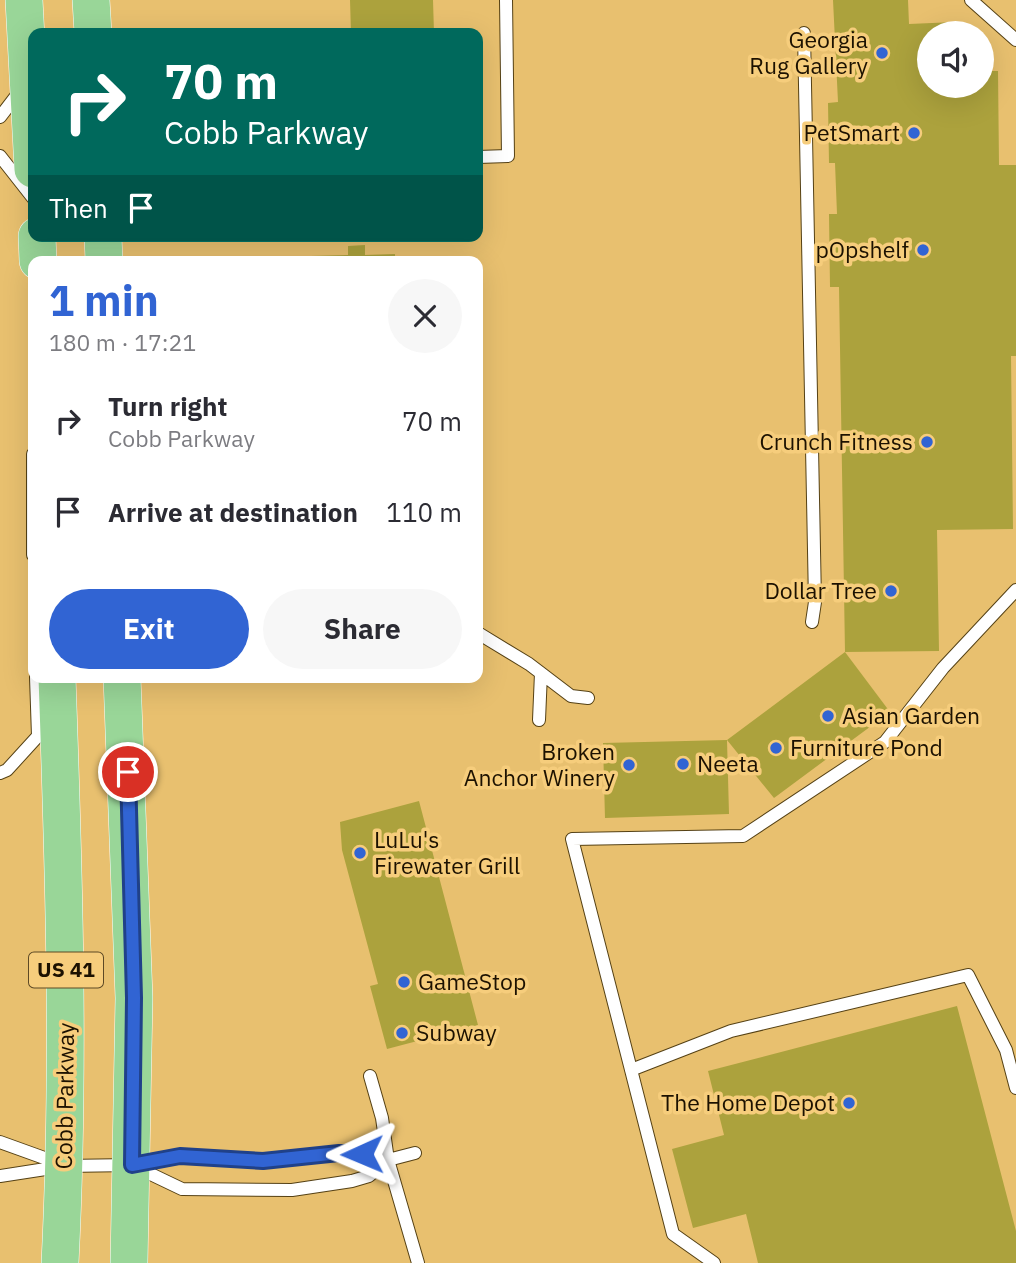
<!DOCTYPE html>
<html lang="en">
<head>
<meta charset="utf-8">
<style>
	:root { --surface:#fff; --page:#f7f7f7; --text:#2b2b33; --muted:#7c7c81; --accent:#3164d3 }
	body { margin:0; font-family:"IBM Plex Sans",sans-serif; background:var(--page); color:var(--text); height:100vh; display:flex; flex-direction:column; font-size:26px; white-space:nowrap }
	* { box-sizing:border-box; margin:0 }
	p { font-size:23px; color:var(--muted) }
	.icon { flex:none; width:38px; height:38px; fill:none; stroke:currentColor; stroke-width:2; stroke-linecap:round; stroke-linejoin:round }
	.map { position:relative; flex:1; overflow:hidden }
	.sheet { position:absolute; left:28px; top:256px; width:455px; height:427px; display:flex; flex-direction:column; background:var(--surface); border-radius:14px; box-shadow:0 7px 28px #0002 }
	.sheet>* { flex:none }
	.top-card { position:absolute; left:28px; top:28px; width:455px; height:214px; border-radius:14px; box-shadow:0 7px 28px #0002; background:#00695c; color:#fff; overflow:hidden }
	.tools { position:absolute; left:917px; top:21px; display:grid; gap:14px }
	.tools a { display:grid; place-items:center; width:77px; height:77px; border-radius:50%; background:var(--surface); box-shadow:0 7px 28px #0002; font-size:35px }
	.pin { position:absolute; display:grid; place-items:center; width:60px; height:60px; color:#fff; margin:-30px; border:4px solid #fff; border-radius:50%; box-shadow:0 2px 7px #0007 }
	.me { position:absolute; width:77px; margin:-38px; rotate:269deg; stroke-linejoin:round; filter:drop-shadow(0 0 5px #0008) }
	.turn { display:flex; align-items:center; gap:24px; height:147px; padding:0 21px; font-size:32px }
	.turn .icon { width:91px; height:91px; stroke-width:2.5 }
	.turn b { display:block; font-size:49px; line-height:60px }
	.then { display:flex; align-items:center; height:66px; padding:0 21px; background:#0003; gap:14px; font-size:26px }
	.round { display:grid; place-items:center; flex:none; width:74px; height:74px; border-radius:37px; background:var(--page) }
	.overview { display:flex; align-items:center; justify-content:space-between; height:119px; padding:0 21px }
	h1 { font-size:42px; font-weight:800; line-height:52px; color:var(--accent) }
	.cta { display:flex; gap:14px; margin-top:auto; padding:14px 21px }
	.cta a { flex:1; height:80px; border-radius:42px; background:var(--accent); color:#fff; font-size:28px; font-weight:800; line-height:80px; text-align:center }
	.cta a+a { background:var(--page); color:var(--text) }
	ul { padding:0; list-style:none }
	li { display:flex; align-items:center; gap:21px; height:91px; padding:0 21px }
	li div { flex:1 }
	li b { display:block; font-size:26px }
	li em { font-style:normal }
	.map>svg:first-child { display:block }
</style>
</head>
<body>
<div class="map">
<svg width="1016" height="1263" viewBox="0 0 1016 1263">
	<rect width="100%" height="100%" fill="#e8c06f"/>
	<path fill="#aca23d" d="M350,0h83l1,33h-83z
		M833,0h75l1,24 46,-2 1,11h-27v53h53v-15h16l1,94h17v191h-5l2,173 -76,1 2,121 -94,1 45,60 -116,86 -47,-58 118,-88 -6,-365h-9l-1,-73h8l-2,-51h-6l-1,-60 10,-1z
		M365,245v10l30,-1v7h-84v-5l37,-1v-9z
		M727,740l2,74 -124,4 -2,-75z
		M419,801l59,224 -91,24 -17,-63 8,-2 -36,-134 -2,-28z
		M957,1006l59,225v32h-258l-12,-49 -53,14 -21,-79 52,-14 -16,-64z"/>
	<g fill="none" stroke-linecap="round" stroke-linejoin="round">
		<g stroke="#554115" stroke-width="14">
			<path id="service" d="M971,0l45,40
				M804,33l11,569 -3,20
				M0,117l20,-26
				M0,156l33,42
				M478,157l30,-1 -2,-156
				M33,454v101
				M478,633l51,31 42,32 17,2
				M539,720l2,-47
				M0,773l7,-3 31,-34 -2,-59
				M631,1070l100,-39 237,-56 38,75 10,38
				M370,1076l12,42 6,42 30,103
				M0,1142l61,22
				M136,1167l46,22 110,1 60,-9 17,-5 19,-16 27,-7
				M0,1176l65,-10 67,-1 48,-9 83,5 76,-8 23,1 26,6
				M714,1263l-41,-29 -101,-395 171,-3 142,-94 58,-74 73,-78"/>
		</g>
		<g stroke="#fff" stroke-width="38">
			<path id="primary" d="M24,0l9,169
				M91,0l2,33
				M37,236l1,25
				M103,236l1,25
				M57,677c7,196 13,390 3,586
				M122,677l12,321 -5,265"/>
		</g>
		<use href="#service" stroke="#fff" stroke-width="12"/>
		<use href="#primary" stroke="#99d698" stroke-width="37"/>
	</g>
	<g fill="none" stroke-linecap="round" stroke-linejoin="round">
		<g stroke="#204189" stroke-width="18">
			<path id="route" d="M128,772l6,226 -2,167 48,-9 83,5 76,-8 23,1"/>
		</g>
		<use href="#route" stroke="#3164d3" stroke-width="12"/>
	</g>
	<g fill="#3164d3" stroke="#f6cd7c" stroke-width="2.5">
		<circle cx="882" cy="53" r="7"/>
		<circle cx="914" cy="133" r="7"/>
		<circle cx="923" cy="250" r="7"/>
		<circle cx="927" cy="442" r="7"/>
		<circle cx="891" cy="591" r="7"/>
		<circle cx="828" cy="716" r="7"/>
		<circle cx="776" cy="748" r="7"/>
		<circle cx="683" cy="764" r="7"/>
		<circle cx="629" cy="765" r="7"/>
		<circle cx="360" cy="853" r="7"/>
		<circle cx="404" cy="982" r="7"/>
		<circle cx="402" cy="1033" r="7"/>
		<circle cx="849" cy="1103" r="7"/>
	</g>
	<g text-anchor="middle" stroke-width="7" stroke-linejoin="round" paint-order="stroke">
		<rect fill="#f6cd7c" stroke="#5d4925" stroke-width="2" x="29" y="952.5" width="74" height="35" rx="5"/>
		<g font-size="21" font-weight="bold" fill="#1c1100">
			<text x="66" y="977">US 41</text>
		</g>
		<g font-size="23" fill="#1c1100" stroke="#f6cd7c" text-anchor="end">
			<text x="868" y="48">Georgia<tspan x="868" dy="26">Rug Gallery</tspan></text>
			<text x="900" y="141">PetSmart</text>
			<text x="909" y="258">pOpshelf</text>
			<text x="913" y="450">Crunch Fitness</text>
			<text x="877" y="599">Dollar Tree</text>
			<text x="842" y="724" text-anchor="start">Asian Garden</text>
			<text x="790" y="756" text-anchor="start">Furniture Pond</text>
			<text x="615" y="760">Broken<tspan x="615" dy="26">Anchor Winery</tspan></text>
			<text x="697" y="772" text-anchor="start">Neeta</text>
			<text x="374" y="848" text-anchor="start">LuLu's<tspan x="374" dy="26">Firewater Grill</tspan></text>
			<text x="418" y="990" text-anchor="start">GameStop</text>
			<text x="416" y="1041" text-anchor="start">Subway</text>
			<text x="835" y="1111">The Home Depot</text>
		</g>
		<g font-size="23" fill="#1c1100" stroke="#f6cd7c">
			<text transform="translate(65 1096) rotate(-89)" y="8">Cobb Parkway</text>
		</g>
	</g>
</svg>
<div class="tools">
<a><svg class="icon" aria-label="sound" viewBox="0 0 24 24"><path d="M4 9h4l5-4v14l-5-4H4zM17 9q2 3 0 6"/></svg></a>
</div>
<div class="pin" style="left:128px;top:772px;background:#d93025"><svg class="icon" aria-label="arrive" viewBox="0 0 24 24"><path d="M6 21V4h12l-3 4 3 4H6"/></svg></div>
<svg class="me" style="left:362px;top:1154px" viewBox="-20 -20 40 40"><path d="M0-17L14 15 0 8-14 15z" fill="#3164d3" stroke="#fff" stroke-width="4"/></svg>
<div class="top-card">
<div class="turn"><svg class="icon" aria-label="right" viewBox="0 0 24 24"><path d="M7 20v-9h11M14 6l5 5-5 5"/></svg><div><b>70 m</b>Cobb Parkway</div></div>
<div class="then">Then<svg class="icon" aria-label="arrive" viewBox="0 0 24 24"><path d="M6 21V4h12l-3 4 3 4H6"/></svg></div>
</div>
<section class="sheet">
<div class="overview"><div><h1>1 min</h1><p>180 m · 17:21</p></div><a class="round"><svg class="icon" aria-label="close" viewBox="0 0 24 24"><path d="M6 6l12 12M18 6L6 18"/></svg></a></div>
<ul>
<li><svg class="icon" aria-label="right" viewBox="0 0 24 24"><path d="M7 20v-9h11M14 6l5 5-5 5"/></svg><div><b>Turn right</b><p>Cobb Parkway</p></div><em>70 m</em></li>
<li><svg class="icon" aria-label="arrive" viewBox="0 0 24 24"><path d="M6 21V4h12l-3 4 3 4H6"/></svg><div><b>Arrive at destination</b></div><em>110 m</em></li>
</ul>
<div class="cta"><a>Exit</a><a>Share</a></div>
</section>
</div>
</body>
</html>
